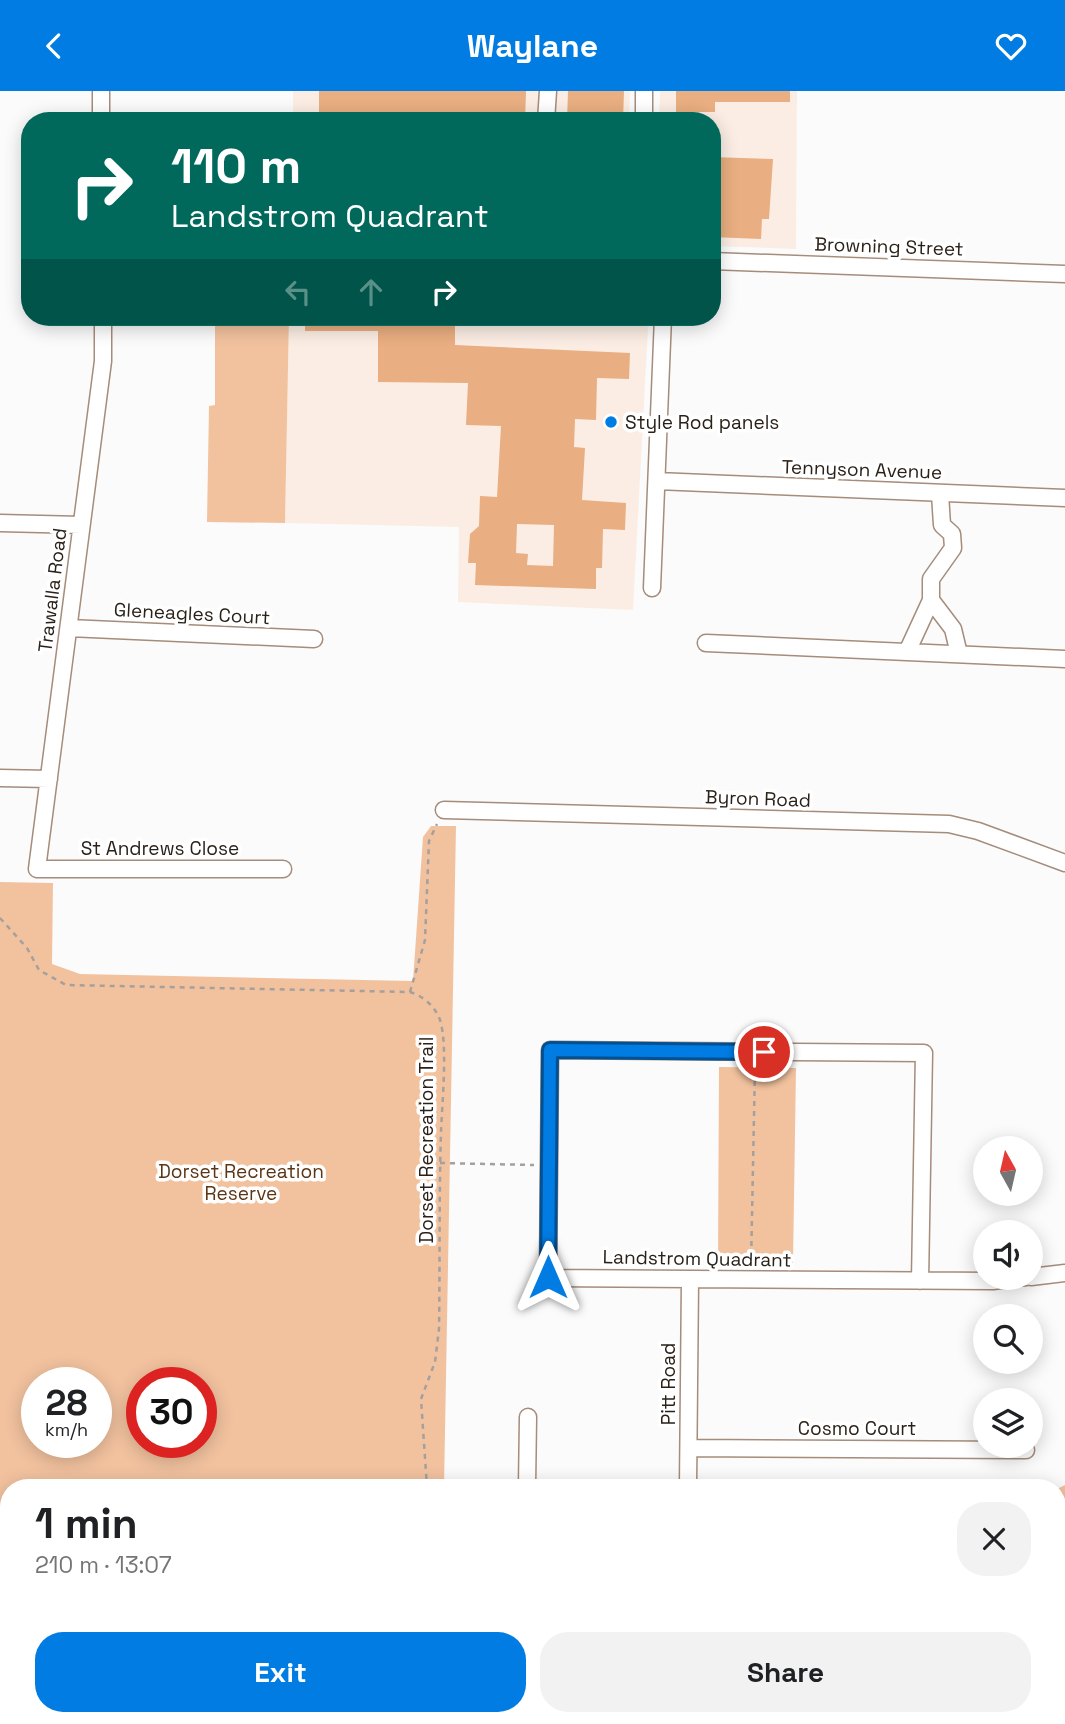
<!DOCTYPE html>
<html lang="en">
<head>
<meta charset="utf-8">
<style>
	:root { --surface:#fff; --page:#f2f2f2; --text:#202124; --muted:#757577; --accent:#007ce3 }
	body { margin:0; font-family:"Space Grotesk",sans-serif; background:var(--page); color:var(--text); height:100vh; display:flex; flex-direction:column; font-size:26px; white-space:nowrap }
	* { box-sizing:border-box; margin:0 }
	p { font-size:23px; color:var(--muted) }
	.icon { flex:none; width:38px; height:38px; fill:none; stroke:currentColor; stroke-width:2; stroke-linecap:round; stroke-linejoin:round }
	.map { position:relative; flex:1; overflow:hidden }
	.panel { position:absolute; left:0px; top:1388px; width:1066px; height:247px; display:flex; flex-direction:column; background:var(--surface); border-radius:28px 28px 0 0; box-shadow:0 4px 18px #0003 }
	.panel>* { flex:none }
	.guide { position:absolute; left:21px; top:21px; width:700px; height:214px; border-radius:28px; box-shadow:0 4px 18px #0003; background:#00695c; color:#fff; overflow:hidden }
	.needle { width:46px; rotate:352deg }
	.fabs { position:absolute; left:973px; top:1045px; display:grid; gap:14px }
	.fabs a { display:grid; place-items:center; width:70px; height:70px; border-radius:50%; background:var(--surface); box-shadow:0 4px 18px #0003; font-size:35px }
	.speed { position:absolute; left:21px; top:1276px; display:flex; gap:14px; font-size:35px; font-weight:700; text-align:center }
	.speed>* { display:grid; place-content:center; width:91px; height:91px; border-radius:50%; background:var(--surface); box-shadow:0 4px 18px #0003; line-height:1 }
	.speed small { font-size:18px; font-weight:400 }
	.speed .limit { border:10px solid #d22; background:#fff; color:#111 }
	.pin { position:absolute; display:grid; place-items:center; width:60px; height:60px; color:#fff; margin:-30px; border:4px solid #fff; border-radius:50%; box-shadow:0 2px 7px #0007 }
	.me { position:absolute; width:77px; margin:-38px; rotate:0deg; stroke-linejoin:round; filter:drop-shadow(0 0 5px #0008) }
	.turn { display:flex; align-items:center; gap:24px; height:147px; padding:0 35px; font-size:32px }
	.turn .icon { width:91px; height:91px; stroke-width:2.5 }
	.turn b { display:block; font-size:49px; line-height:60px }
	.lanes { display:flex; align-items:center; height:66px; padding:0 35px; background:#0003; justify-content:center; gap:35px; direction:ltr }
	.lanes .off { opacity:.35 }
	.round { display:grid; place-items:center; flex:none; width:74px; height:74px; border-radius:28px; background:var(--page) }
	.headline { display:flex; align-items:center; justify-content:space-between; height:119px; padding:0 35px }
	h1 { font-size:42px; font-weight:700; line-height:52px }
	.primary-button { display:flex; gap:14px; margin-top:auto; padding:14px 35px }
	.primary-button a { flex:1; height:80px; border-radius:28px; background:var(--accent); color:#fff; font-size:28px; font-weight:700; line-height:80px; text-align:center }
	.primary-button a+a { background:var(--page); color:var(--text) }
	header { display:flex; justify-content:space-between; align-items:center; height:91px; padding:0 35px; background:var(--accent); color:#fff; font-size:32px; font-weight:700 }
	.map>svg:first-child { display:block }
</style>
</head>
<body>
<header><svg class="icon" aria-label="back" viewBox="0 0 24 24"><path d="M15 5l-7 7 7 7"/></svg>Waylane<svg class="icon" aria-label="heart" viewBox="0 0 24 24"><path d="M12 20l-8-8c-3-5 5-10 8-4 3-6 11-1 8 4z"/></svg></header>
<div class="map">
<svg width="1065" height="1633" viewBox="0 0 1065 1633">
	<rect width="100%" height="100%" fill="#fbfbfb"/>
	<path fill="#fbede3" d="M293,0h337l-1,30h-336z
		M660,0h137l-1,158 -84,-3v-125h-53z
		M289,226h354l5,11 -15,282 -175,-8 1,-75 -174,-4z"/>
	<path fill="#f2c29f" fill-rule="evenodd" d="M215,226h74l-4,206 -78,-1 2,-116 6,-1z
		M431,735h25l-12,661h-435v230h828v7h-837v-842l53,1 -1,81 28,10 333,7 10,-144zM37,1292h59v59h-59zM142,1292h59v59h-59z
		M719,976l77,1 -3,195h-75z
		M1065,1394v54l-8,4v-54z"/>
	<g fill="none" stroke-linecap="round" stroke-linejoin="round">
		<path stroke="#90bef3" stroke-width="4.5" d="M1057,1424l8,-4
			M665,1633l5,-7"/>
	</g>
	<path fill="#e9ae81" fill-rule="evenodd" d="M319,0h207l-1,30h-206z
		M568,0h56l-1,30h-56z
		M676,0h114v11h-75v10h-39z
		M712,66l61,2 -4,60h-7l-1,20 -49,-2z
		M305,226h150v28l175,8 -1,26 -32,-1 -1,42 -21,-1 -1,28 11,1 -3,52 44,3 -1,27 -22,-1 -1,39h-6v21l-121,-4 1,-22h-8l2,-29 9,-8 1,-30 17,1 4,-71 -35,-1 2,-42 -90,-1v-51h-73zM517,433l37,1 -1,41 -26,-1 1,-11 -12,-1z"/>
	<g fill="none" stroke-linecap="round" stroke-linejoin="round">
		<g stroke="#a58c7b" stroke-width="19">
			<path id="minor" d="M101,0v30
				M546,30l2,-30
				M644,30v-30
				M712,170l353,13
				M103,226v44l-66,508h246
				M657,390l408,17
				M0,432l81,2
				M652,497l11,-271
				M931,509l22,29 6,25
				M69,537l245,11
				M706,552l359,16
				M907,561l24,-52v-21l22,-31 -1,-14 -10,-9 -2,-31
				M0,687l49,1
				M444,719l505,14 29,7 87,32
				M1031,1186l34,-4
				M920,1190l4,-228 -374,-3 -2,228 445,3 33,-4
				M689,1357l337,2
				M527,1396l1,-70
				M688,1396l2,-207
				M1029,1626v7
				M898,1633v-7"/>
		</g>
		<path stroke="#a4a09d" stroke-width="2.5" stroke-dasharray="5 5" stroke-linecap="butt" d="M0,827l27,30 12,22 27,15 344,7c13,4 25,14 30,28 8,25 2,84 1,112 -2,65 -1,131 -2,197l-4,33 -14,37 6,88
			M410,901l15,-52 4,-99 8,-17
			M440,1072l94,2
			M751,1175l4,-200
			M1057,1446l8,-4
			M819,1633l2,-7"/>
		<use href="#minor" stroke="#fff" stroke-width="16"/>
	</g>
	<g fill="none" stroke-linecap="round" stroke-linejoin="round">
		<g stroke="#005194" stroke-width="18">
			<path id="route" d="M548,1186l2,-227 214,2"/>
		</g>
		<use href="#route" stroke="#007ce3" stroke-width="12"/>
	</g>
	<circle fill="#007ce3" stroke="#fff" stroke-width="2.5" cx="611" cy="331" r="7"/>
	<g text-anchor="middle" stroke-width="7" stroke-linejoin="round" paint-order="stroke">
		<g font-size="19" fill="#2a2119" stroke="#fff">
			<text transform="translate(889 155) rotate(2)" y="7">Browning Street</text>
			<text transform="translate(862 378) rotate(2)" y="7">Tennyson Avenue</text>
			<text transform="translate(52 499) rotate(-83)" y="7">Trawalla Road</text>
			<text transform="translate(192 522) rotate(3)" y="7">Gleneagles Court</text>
			<text transform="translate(758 707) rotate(2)" y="7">Byron Road</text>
			<text x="160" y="764">St Andrews Close</text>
			<text transform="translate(426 1049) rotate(-90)" y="7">Dorset Recreation Trail</text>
			<text transform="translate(697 1167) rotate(1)" y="7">Landstrom Quadrant</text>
			<text transform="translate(668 1293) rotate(-90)" y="7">Pitt Road</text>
			<text x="857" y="1344">Cosmo Court</text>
		</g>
		<g font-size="19" fill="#2a2119" stroke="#fff" text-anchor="start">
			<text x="625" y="338">Style Rod panels</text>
		</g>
		<g font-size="19" fill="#5c3514" stroke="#fff">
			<text x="241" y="1087">Dorset Recreation<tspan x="241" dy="22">Reserve</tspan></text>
		</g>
	</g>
</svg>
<div class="fabs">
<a><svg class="needle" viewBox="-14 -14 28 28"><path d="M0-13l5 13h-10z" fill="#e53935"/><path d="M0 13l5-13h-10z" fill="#757577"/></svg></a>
<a><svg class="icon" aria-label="sound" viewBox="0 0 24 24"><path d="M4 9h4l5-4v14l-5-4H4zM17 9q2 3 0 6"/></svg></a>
<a><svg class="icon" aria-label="search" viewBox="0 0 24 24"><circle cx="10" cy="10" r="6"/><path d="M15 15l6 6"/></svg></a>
<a><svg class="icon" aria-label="layers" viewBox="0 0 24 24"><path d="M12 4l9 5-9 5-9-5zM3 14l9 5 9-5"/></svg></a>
</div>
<div class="speed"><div>28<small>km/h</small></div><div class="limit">30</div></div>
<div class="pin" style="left:764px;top:961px;background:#d93025"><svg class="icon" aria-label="arrive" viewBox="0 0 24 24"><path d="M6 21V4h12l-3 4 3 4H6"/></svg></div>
<svg class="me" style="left:548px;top:1186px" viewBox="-20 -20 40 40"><path d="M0-17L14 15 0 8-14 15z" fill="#007ce3" stroke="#fff" stroke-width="4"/></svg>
<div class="guide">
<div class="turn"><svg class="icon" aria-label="right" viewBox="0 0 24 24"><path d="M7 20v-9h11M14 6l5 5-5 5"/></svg><div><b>110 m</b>Landstrom Quadrant</div></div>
<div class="lanes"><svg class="icon off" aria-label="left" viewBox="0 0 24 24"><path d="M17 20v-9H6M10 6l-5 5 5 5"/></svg><svg class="icon off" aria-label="ahead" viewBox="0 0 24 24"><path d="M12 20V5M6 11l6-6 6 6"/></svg><svg class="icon" aria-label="right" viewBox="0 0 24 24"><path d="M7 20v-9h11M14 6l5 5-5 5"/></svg></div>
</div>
<section class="panel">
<div class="headline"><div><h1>1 min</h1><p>210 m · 13:07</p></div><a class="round"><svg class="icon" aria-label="close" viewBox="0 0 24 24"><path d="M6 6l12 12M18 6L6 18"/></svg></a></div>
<div class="primary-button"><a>Exit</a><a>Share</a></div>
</section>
</div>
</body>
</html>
